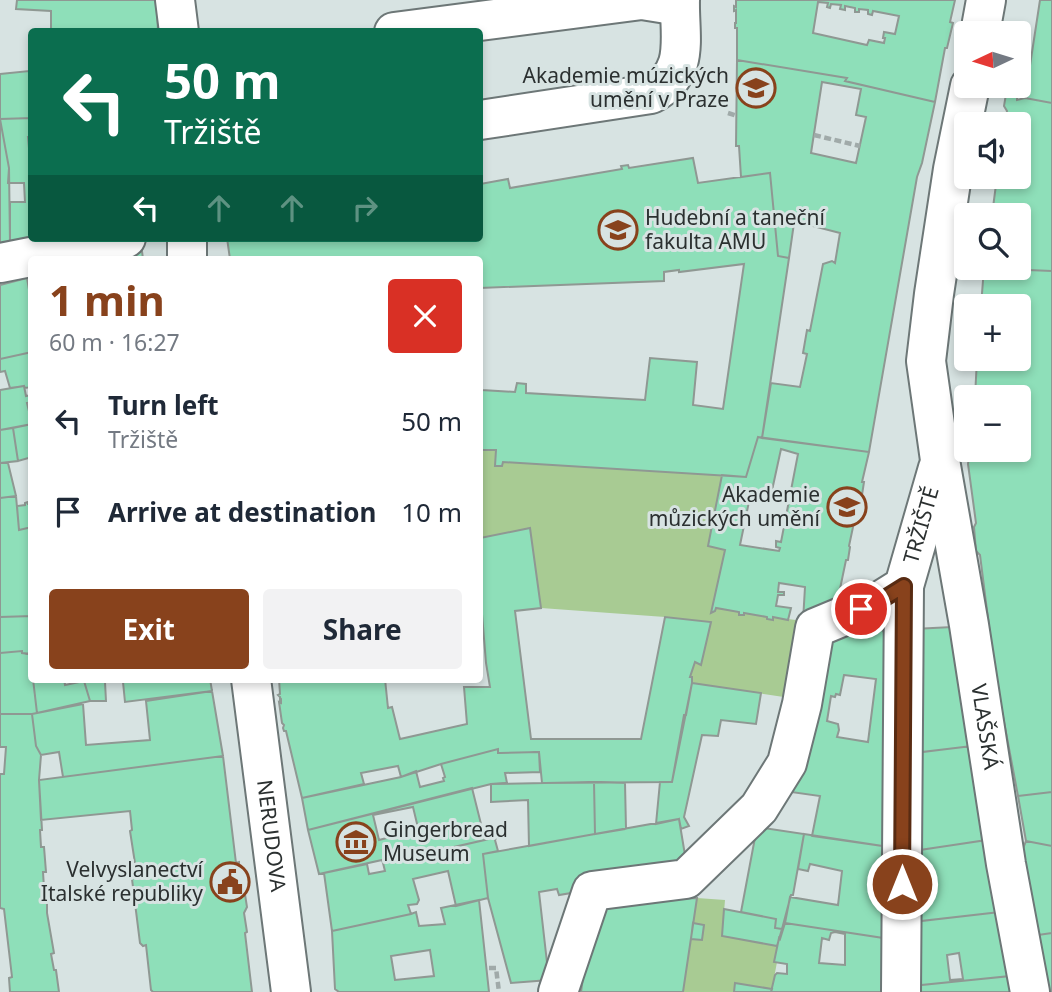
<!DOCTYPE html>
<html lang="en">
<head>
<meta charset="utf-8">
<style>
	:root { --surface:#fff; --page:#f2f2f3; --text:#1f2937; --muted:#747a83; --accent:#88421c }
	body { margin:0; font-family:"Noto Sans",sans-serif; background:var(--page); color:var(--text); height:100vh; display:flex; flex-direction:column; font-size:26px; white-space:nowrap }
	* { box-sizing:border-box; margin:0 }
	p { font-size:23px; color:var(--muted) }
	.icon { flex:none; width:38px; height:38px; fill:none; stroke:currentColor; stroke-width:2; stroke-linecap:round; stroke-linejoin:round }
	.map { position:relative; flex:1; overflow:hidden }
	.details { position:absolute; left:28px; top:256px; width:455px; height:427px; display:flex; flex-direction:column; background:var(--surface); border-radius:7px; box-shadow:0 4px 10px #0003 }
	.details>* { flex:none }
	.top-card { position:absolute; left:28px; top:28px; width:455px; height:214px; border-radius:7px; box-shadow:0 4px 10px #0003; background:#0b6e4f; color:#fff; overflow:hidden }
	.needle { width:46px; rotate:266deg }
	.controls { position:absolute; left:954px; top:21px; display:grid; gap:14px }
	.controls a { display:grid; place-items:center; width:77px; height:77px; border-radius:7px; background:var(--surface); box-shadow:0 4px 10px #0003; font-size:35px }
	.pin { position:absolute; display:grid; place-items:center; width:60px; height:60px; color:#fff; margin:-30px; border:4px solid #fff; border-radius:50%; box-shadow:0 2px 7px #0007 }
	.me { position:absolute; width:77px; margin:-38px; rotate:0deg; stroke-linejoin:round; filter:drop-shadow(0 0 5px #0008) }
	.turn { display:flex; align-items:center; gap:24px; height:147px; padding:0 21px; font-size:32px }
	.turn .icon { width:91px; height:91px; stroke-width:2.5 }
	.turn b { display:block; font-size:49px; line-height:60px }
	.lanes { display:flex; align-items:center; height:66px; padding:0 21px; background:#0003; justify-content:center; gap:35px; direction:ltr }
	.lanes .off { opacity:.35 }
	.round { display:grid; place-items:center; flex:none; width:74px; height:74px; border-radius:7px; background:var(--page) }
	.head { display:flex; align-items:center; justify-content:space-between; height:119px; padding:0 21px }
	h1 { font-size:42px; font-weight:700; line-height:52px; color:var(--accent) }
	.primary-button { display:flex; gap:14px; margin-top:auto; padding:14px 21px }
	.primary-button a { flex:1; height:80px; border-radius:7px; background:var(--accent); color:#fff; font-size:28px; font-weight:700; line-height:80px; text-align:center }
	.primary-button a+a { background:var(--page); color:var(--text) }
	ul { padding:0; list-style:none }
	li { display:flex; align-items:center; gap:21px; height:91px; padding:0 21px }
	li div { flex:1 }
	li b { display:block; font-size:26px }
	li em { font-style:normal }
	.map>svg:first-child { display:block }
</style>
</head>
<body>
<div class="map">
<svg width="1052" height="992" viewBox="0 0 1052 992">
	<rect width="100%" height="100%" fill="#d7e3e2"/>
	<path fill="#a8cb93" d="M480,450h16l-1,15 6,1 2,-4 219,13 -13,71 16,4 -14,62 4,-1 1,-3 23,4v3h5v-2l23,4v2l5,1 1,-3 30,4 -6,78 -105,-16v-5l-2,-1 5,-15 6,2 9,-42 -45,-5 -124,-9 -11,-80 -50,10z
		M697,898l28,2 -3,36 55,10 -3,15 3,1 -5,27 -37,-6 -1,9h-51l8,-53 11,1 2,-15 -11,-2z"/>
	<path fill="#8edfb9" stroke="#8f9893" stroke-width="2" fill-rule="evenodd" d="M17,0h140l1,32h-107v-21l-35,-2z
		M736,0h219l-5,22 3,1 -6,25h-2l-10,54 -90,-21 2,-3 -110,-18v-32h-2v-5h1v-13l-2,1v-5l2,1zM818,2l10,1 -1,4 3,1 1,-4 10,1 -1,4 5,1v-4l10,2v4h4v-3l9,1v4l4,1 1,-4 26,5 -4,18 -11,-2 -1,6h2l-1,5 -15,-3 -2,5 -54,-12z
		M1040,0h12v103l-27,-5z
		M737,60l110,18 -2,3 90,21 -13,61 -5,14 -48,275 -107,-14 9,-55 29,4 7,-33 -4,-1 4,-23 3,1 13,-67 9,-3 3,2 5,-30 -27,-7 -19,-3 -5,35 -11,-2 -8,-83 -29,4 -2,-31h-3zM822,82l39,7 -5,26 10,2 -10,46 -45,-10z
		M29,71v2h3v45l-32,1v-45z
		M1006,94l11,1v5l8,-2 27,5v168l-68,-3h34v-53h-26l5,-38h21v-53h-13l2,-13 -3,-5z
		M32,118v19h-4l2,22h2v79l-22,5v-41h15l-1,-19h-16l1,-15 -9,-49z
		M0,119l9,49 1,75 -10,2z
		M693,158l5,25 72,-10 8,83 11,2 -27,180 -4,-1 -12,40 -243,-15 -1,4h-7l1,-16h-16v-86l2,26 33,2 2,-9 9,1v9l119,7 5,-42 47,4 -4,43 30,4 21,-145 -65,8v-2l-15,2v9l-184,7v-29h-250l-3,-21h253v-54l28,-5 2,9 112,-19 -1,-3 7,-1 1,3z
		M142,251l1,8h-35z
		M984,268l68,3v521l-34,4 -23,-122 -15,-119 -4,-4 -2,-24 2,-4 -8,-59 2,-14h48v-53h-43l2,-38h41v-53h-37z
		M27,278l5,29v45l-32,7v-74z
		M32,352v35l-7,1 -1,-2 -14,2 -5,-17 -5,1v-13z
		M24,386l2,10 6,-1v7l-5,1 5,21 -32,6v-40z
		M32,424v33l-14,4 -5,-33z
		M13,428l5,33 -18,2v-33z
		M758,437l111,15 -7,30h2l-2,13 -2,-1 -11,52 1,1 -2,13h-2l-10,48 -33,13 2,-34 -26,-4 -1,9h6v3h-6l-2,11 15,2 -3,12 -15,-3v3l-6,-1v-2l-23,-4v2h-5v-3l-23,-4 -1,3 -4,2 14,-63 -17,-4 14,-71 24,2zM781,449l17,5 -17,88 -5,-1v6l4,1 -1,3 -39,-6 11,-53 20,3z
		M0,463h8l8,33 -16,2z
		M16,496l3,34 13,-3v89l-32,1v-119z
		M28,502v2h4v23l-13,3 -2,-24 8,-1v-2z
		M530,528l11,80 -26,3 16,128h110l24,-122 46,5 -10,43 -6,-3 -5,15h2v6l-6,32h-2l-12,67 -130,1 -3,-31 -39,1h-2v-4l-57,15 -40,13 -3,-11 -37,7 3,11 -62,14 -16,-67h-2l-1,-3 1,-3 -2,-2 -3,-21 2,1v-3l-1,1v-4l-2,-2 2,-1 -1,-15h106l3,29 4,-1 8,32 67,-15 -3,-37h26l-4,-24 -4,-49h-2v-76z
		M32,616v37l-5,1 -5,-1v-2l-22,2v-36z
		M855,626l4,6 4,-4 18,-1 2,4 4,-1 3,217 -78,-11 8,-40 -29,-4 35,-157zM844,675l32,4 -8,63 -31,-5 2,-7 -1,-6 -11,-3 4,-25 4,1 1,-3 4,1z
		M952,627l20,119 -58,7v-124z
		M22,651v2l8,1 2,25h1l4,34 -5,1h-32v-61z
		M33,679h31l1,6 19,-4 6,20 -53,12z
		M93,679h117l2,12 -87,11 -2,-20h-18l1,19h-16l-6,-20z
		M692,683l69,10 -5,31 -35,-4 -3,16 -16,-1 -18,82 5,9 -8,3 -2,-10 -23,5 4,-42h12z
		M212,691l11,65 -160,21 -4,-25 -18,3 -5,-9 -4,-32 51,-10 3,41 64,-5 -4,-39z
		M0,714h32l4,32 5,9 -2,25 3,50h-2l1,17h3l2,25h-3l1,16h3v25l7,40 -3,1 3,16h2l3,22h-49l-1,-14 3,-1 -8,-68 -4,-1v-134h4l2,-27h-6z
		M972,746l15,94 -74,11 1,-98z
		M498,749v4h2l39,-1 1,20 -35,1 2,10 -16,1 -183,46 -6,-32 99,-21 15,-6 4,16 24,-6 -1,-3 2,-1 -4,-13z
		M223,756l13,107 3,-1 1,21h2l2,5 3,19 -3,6 3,19 -2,1 7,59h-99l-2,-2 -5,-45 -3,1 -3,-3 -8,-64 2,-1v-2h3l-7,-45 2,-1 -2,-19 -89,9 -2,-40z
		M594,782l1,52 -66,12 -1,-46 -37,2v-18z
		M594,782l31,1 1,46 -31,5z
		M472,788l13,52 -102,23 -1,-3 -63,14 -11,-44zM413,807l6,25 -4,1 -1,-2 -35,9 -6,-25z
		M1052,792v54l-26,-5 -8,-45z
		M679,819l8,48 -110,25 -18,3 -2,-6 -18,3 10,88 -38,3 -23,-85 -5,-44z
		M757,827l47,7 -11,61h-2l-9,34 -7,-1 1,-9 -35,-7z
		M804,834l86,13v92l-105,-16 5,-26 48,8 4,-34 -32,-7 -2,7 -10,-2z
		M494,835l3,1 -2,4 3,11 -15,3 5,44 -32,8 -8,-35 -35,8 6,21 -2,4 -9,1 3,9 -79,17 -8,-58 43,-9 2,10 16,-3 -2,-8 106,-24 -1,-1z
		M987,840l13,72 -88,10 1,-71z
		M1026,841l26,5v87l-21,3 -14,-73z
		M697,898l-14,94h-102l10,-72 16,-19z
		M479,900l10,92h-150l-4,-3 -3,-58 79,-17 5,-2 3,14 26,-2 -4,-16zM430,950l4,26 -39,4 -4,-24z
		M724,909l52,10 -1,9 7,1 -5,17 -55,-10z
		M1000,912l10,64 -98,10 1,-64zM959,953l4,26 -13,1 -3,-25z
		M693,923l11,2 -2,15 -11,-1z
		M785,923l105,16 -2,53h-117l4,-17 2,-2 10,1v-10l-13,-2 5,-24 1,1zM835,932l10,2v31l-26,-2 3,-25 7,2 2,-7z
		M1052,933v59h-4l-17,-56z
		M1010,976l3,16h-102l1,-6z
		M735,983l37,6 -1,3h-37z"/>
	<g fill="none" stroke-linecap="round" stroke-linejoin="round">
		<g stroke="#6d7777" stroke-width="42">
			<g id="street">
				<path d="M175,0l4,32"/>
				<path d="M394,32l248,-32 25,4 12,5"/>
				<path d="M980,33l6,-33"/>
				<path id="s1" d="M970,86l-17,83 -19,125 -8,67 14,99 29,165 37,239 24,128"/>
				<path d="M480,120l171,-26c40,-21 28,-57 29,-94"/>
				<path d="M187,259v-21"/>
				<path d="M0,263l126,-25"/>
				<path id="s2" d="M251,679l40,313"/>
				<path id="s3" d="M558,992l34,-101 94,-12 73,-71 28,-45 15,-59 13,-76 65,-27 24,-15 34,-118"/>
				<path d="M901,992l3,-406"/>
			</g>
		</g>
		<path stroke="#a0aaa9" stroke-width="4.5" stroke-dasharray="7 3.5" stroke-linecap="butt" d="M728,113l9,3
			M814,135l46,11
			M489,968h7l3,24"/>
		<use href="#street" stroke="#fff" stroke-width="38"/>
	</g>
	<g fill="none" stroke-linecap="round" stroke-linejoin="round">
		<g stroke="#582b12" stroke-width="18">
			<path id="route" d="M861,609l19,-8 24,-15 -2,298"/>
		</g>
		<use href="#route" stroke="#88421c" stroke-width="12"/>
	</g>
	<defs>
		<g id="university-ring" transform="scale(2.0125)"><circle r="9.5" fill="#d7e3e2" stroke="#88421c" stroke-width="1.5"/><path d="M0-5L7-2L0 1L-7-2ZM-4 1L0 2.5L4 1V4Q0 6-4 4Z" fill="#88421c"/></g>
		<g id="museum-ring" transform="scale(2.0125)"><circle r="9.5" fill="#d7e3e2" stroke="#88421c" stroke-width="1.5"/><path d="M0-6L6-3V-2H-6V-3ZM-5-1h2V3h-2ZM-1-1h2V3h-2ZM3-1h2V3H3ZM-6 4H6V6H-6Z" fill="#88421c"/></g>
		<g id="civic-ring" transform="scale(2.0125)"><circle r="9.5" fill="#d7e3e2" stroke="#88421c" stroke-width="1.5"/><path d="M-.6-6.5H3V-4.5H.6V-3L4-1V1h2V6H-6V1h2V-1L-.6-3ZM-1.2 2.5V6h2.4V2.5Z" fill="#88421c"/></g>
	</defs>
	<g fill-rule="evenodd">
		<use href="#university-ring" x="756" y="88"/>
		<use href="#university-ring" x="618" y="230"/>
		<use href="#university-ring" x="847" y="507"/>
		<use href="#museum-ring" x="356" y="842"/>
		<use href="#civic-ring" x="230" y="882"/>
	</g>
	<g text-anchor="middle" stroke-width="6" stroke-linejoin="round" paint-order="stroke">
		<g font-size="21" fill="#2b3030" stroke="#d7e3e2" text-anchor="end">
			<text x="729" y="83">Akademie múzických<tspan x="729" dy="24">umění v Praze</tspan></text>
			<text x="645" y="225" text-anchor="start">Hudební a taneční<tspan x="645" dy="24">fakulta AMU</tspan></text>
			<text x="820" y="502">Akademie<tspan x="820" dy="24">můzických umění</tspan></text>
			<text x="383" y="837" text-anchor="start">Gingerbread<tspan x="383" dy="24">Museum</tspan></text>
			<text x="203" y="877">Velvyslanectví<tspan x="203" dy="24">Italské republiky</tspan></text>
		</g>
		<g font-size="21" fill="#2b3030" stroke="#d7e3e2">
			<text dy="7" stroke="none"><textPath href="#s3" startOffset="656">TRŽIŠTĚ</textPath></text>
			<text dy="7" stroke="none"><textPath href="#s1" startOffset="649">VLAŠSKÁ</textPath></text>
			<text dy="7" stroke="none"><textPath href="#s2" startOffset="158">NERUDOVA</textPath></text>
		</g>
	</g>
</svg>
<div class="controls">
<a><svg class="needle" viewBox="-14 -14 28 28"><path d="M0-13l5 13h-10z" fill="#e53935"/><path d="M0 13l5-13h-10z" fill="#747a83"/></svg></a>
<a><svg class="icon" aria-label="sound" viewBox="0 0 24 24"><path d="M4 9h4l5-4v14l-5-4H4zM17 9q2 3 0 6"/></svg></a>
<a><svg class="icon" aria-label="search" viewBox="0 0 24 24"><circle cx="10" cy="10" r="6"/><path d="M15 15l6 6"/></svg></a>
<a>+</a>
<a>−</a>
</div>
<div class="pin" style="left:861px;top:609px;background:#d93025"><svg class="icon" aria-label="arrive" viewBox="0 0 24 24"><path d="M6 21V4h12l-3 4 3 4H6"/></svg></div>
<svg class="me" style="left:902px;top:884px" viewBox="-20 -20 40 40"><circle r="17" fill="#88421c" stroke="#fff" stroke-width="3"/><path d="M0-11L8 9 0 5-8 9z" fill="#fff"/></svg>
<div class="top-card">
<div class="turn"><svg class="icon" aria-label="left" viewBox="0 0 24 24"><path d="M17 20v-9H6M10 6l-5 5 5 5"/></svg><div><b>50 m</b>Tržiště</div></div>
<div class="lanes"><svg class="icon" aria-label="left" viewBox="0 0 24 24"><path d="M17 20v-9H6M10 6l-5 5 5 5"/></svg><svg class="icon off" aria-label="ahead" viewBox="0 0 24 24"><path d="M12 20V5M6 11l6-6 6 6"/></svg><svg class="icon off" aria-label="ahead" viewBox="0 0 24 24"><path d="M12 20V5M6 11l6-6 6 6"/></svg><svg class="icon off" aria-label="right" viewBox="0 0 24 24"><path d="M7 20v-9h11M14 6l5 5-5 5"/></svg></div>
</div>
<section class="details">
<div class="head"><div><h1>1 min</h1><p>60 m · 16:27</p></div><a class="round" style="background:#d93025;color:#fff"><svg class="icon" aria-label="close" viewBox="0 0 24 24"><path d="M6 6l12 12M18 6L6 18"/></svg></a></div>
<ul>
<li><svg class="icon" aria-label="left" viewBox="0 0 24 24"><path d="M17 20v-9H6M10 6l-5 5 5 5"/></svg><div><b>Turn left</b><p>Tržiště</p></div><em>50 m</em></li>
<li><svg class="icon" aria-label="arrive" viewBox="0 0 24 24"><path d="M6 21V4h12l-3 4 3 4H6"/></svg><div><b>Arrive at destination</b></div><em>10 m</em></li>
</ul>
<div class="primary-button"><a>Exit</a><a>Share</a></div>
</section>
</div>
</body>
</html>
